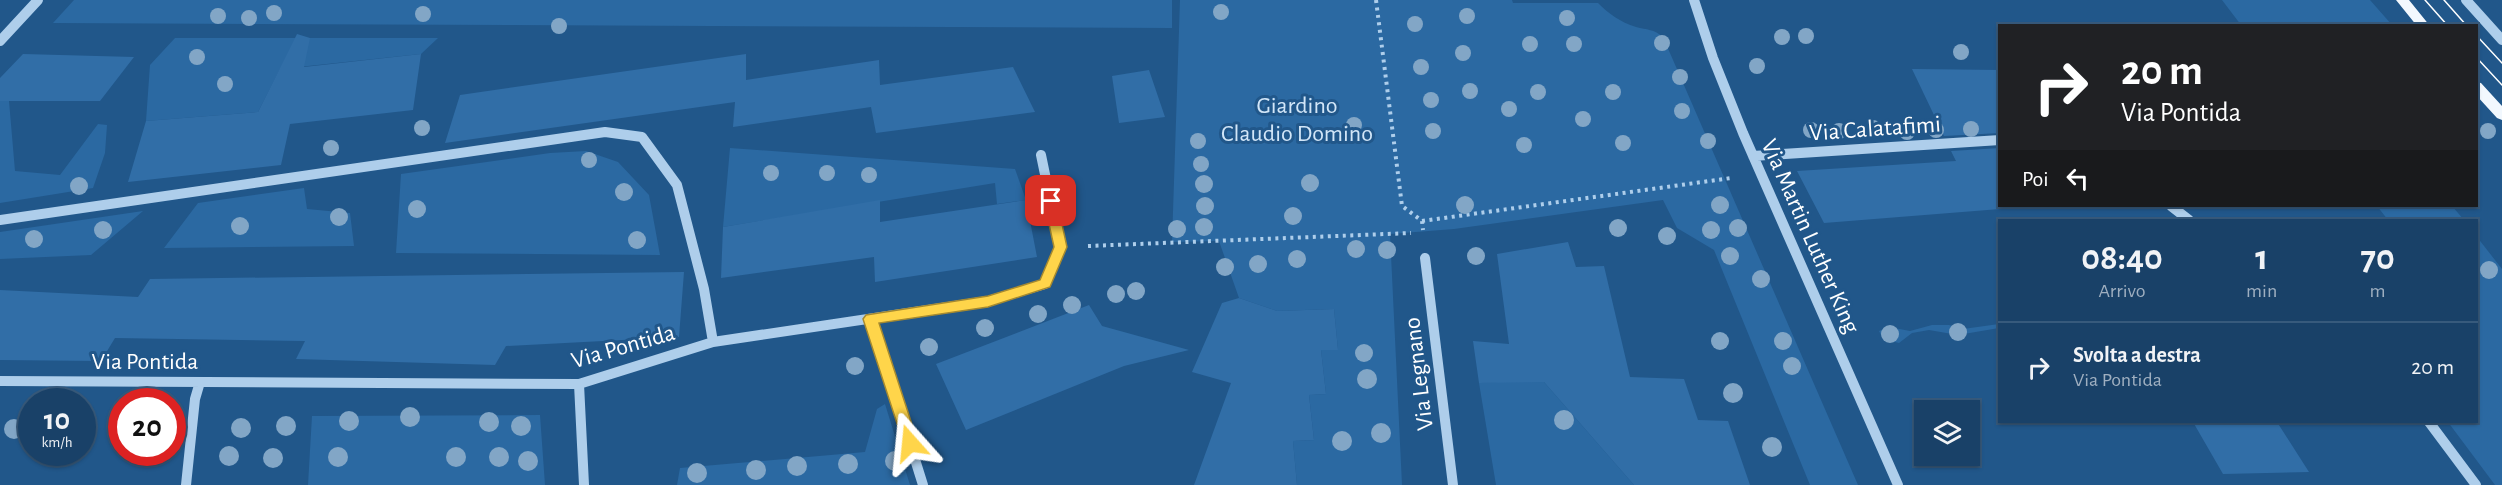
<!DOCTYPE html>
<html lang="it">
<head>
<meta charset="utf-8">
<style>
	:root { --surface:#194168; --page:#264c71; --text:#f1f3f6; --muted:#9fafc0; --line:#375a7c }
	body { margin:0; font-family:"Alegreya Sans",sans-serif; background:var(--page); color:var(--text); height:100vh; display:flex; flex-direction:column; font-size:22px; white-space:nowrap }
	* { box-sizing:border-box; margin:0 }
	p { font-size:20px; color:var(--muted) }
	.icon { flex:none; width:33px; height:33px; fill:none; stroke:currentColor; stroke-width:2; stroke-linecap:round; stroke-linejoin:round }
	.map { position:relative; flex:1; overflow:hidden }
	.sheet { position:absolute; left:1998px; top:219px; width:480px; height:204px; display:flex; flex-direction:column; background:var(--surface); border-radius:0px; box-shadow:0 2px 4px #0004,0 0 0 2px var(--line) }
	.sheet>* { flex:none }
	.hud { position:absolute; left:1998px; top:24px; width:480px; height:183px; border-radius:0px; box-shadow:0 2px 4px #0004,0 0 0 2px var(--line); background:#202124; color:#fff; overflow:hidden }
	.fabs { position:absolute; left:1914px; top:400px; display:grid; gap:12px }
	.fabs a { display:grid; place-items:center; width:66px; height:66px; border-radius:0px; background:var(--surface); box-shadow:0 2px 4px #0004,0 0 0 2px var(--line); font-size:30px }
	.speed { position:absolute; left:18px; top:388px; display:flex; gap:12px; font-size:30px; font-weight:700; text-align:center }
	.speed>* { display:grid; place-content:center; width:78px; height:78px; border-radius:50%; background:var(--surface); box-shadow:0 2px 4px #0004,0 0 0 2px var(--line); line-height:1 }
	.speed small { font-size:15px; font-weight:400 }
	.speed .limit { border:9px solid #d22; background:#fff; color:#111 }
	.pin { position:absolute; display:grid; place-items:center; width:51px; height:51px; color:#fff; margin:-26px; border-radius:12px; box-shadow:0 3px 9px #0006 }
	.me { position:absolute; width:66px; margin:-33px; rotate:342deg; stroke-linejoin:round; filter:drop-shadow(0 0 4px #0008) }
	.turn { display:flex; align-items:center; gap:21px; height:126px; padding:0 24px; font-size:27px }
	.turn .icon { width:78px; height:78px; stroke-width:2.5 }
	.turn b { display:block; font-size:42px; line-height:51px }
	.then { display:flex; align-items:center; height:57px; padding:0 24px; background:#0003; gap:12px; font-size:22px }
	.eta { display:flex; justify-content:space-evenly; align-items:center; height:102px; text-align:center }
	.eta b { font-size:36px; font-weight:700; line-height:42px }
	ul { padding:0; list-style:none }
	li { display:flex; align-items:center; gap:18px; height:90px; padding:0 24px; border-top:2px solid var(--line) }
	li div { flex:1 }
	li b { display:block; font-size:22px }
	li em { font-style:normal }
	.map>svg:first-child { display:block }
</style>
</head>
<body>
<div class="map">
<svg width="2502" height="485" viewBox="0 0 2502 485">
	<rect width="100%" height="100%" fill="#21578a"/>
	<path fill="#2b69a2" d="M74,0h1098v28l-1119,-5z
		M1180,0h332l1,3h85c11,11 22,19 38,24 11,3 18,2 27,10l195,448h-48l-96,-235 -37,-22 -14,-28 -209,29 -64,5 12,251h-105l-4,-44 21,-1 -5,-45 17,-1 -5,-44h17l-4,-41 -57,2 -38,-13 -20,-57 -47,1z
		M2222,0h148l22,25h-151z
		M175,38h263l-17,16 -141,15 -22,43 -112,9 4,-56z
		M0,101h9l6,70 45,4 38,-51 9,1 -2,28 -12,35 -93,15z
		M730,148l285,21 11,31 -29,4 -2,-21 -272,44z
		M586,151l32,11 31,33 11,60 -264,-2 5,-79 149,-21z
		M304,188l3,21 43,4 4,33 -190,2 34,-45z
		M2377,206h75l12,14h-76z
		M143,211l-52,44 -91,4v-27z
		M2477,237l25,32v216h-7l-47,-63h28z
		M1999,324v4l-41,7 -29,-5 -17,3 -13,10 -16,-4 -4,-8 10,-4 21,4 22,-6h17l14,4z
		M1517,381l27,1 90,103h-138l-17,-102z
		M885,404l25,81h-233l3,-17 185,-16 12,-43z
		M540,415l5,70h-237l4,-69z"/>
	<path fill="#316ea7" d="M297,34l13,4 -6,29 117,-13 -8,56 -123,14 -9,41 -153,17 18,-61 112,-9z
		M23,54l111,3 -34,44h-100v-23z
		M746,54v26l133,-20 1,25 133,-18 22,45 -159,21 -5,-26 -138,20 2,-25 -290,41 15,-48z
		M1912,69l88,1v63l-56,3z
		M1149,70l16,47 -46,6 -7,-47z
		M2000,148v61l-176,14 -27,-52 159,-10 -5,-10z
		M880,200v22l146,-22 11,57 -162,25 -1,-25 -153,21 2,-51z
		M1568,242l8,25 28,-1 26,111 54,2 14,41 30,1 22,64h-116l-90,-103 -65,1 -6,-42 36,3 -12,-90z
		M684,272l-5,65 -173,9 -11,19 -199,-6 9,-18 -190,-3 -14,23 -101,-1v-70l138,7 12,-18z
		M1239,298l38,13 57,-2 4,41h-17l5,44 -17,1 5,45 -21,1 4,44h-103l37,-102 -39,-11 30,-69z
		M1089,305l13,21 87,24 -65,16 -158,64 -30,-66z
		M2193,422h84l32,50 -86,2z"/>
	<g fill="none" stroke-linecap="round" stroke-linejoin="round">
		<path stroke="#aeceeb" stroke-width="4" stroke-dasharray="3 4.5" stroke-linecap="butt" d="M1376,0l26,206 20,15 1,9
			M1422,221l309,-43
			M1088,246l323,-13"/>
		<path stroke="#aeceeb" stroke-width="10" d="M1694,0l19,58 30,75 155,352
			M2466,0l36,40
			M0,41l38,-41
			M1753,156l247,-16
			M2171,206l18,14
			M0,220l605,-88 37,5 35,48 27,104 9,53
			M1425,258l28,227
			M871,319l52,166
			M0,381l579,3 134,-42 275,-41 57,-17 15,-37 -19,-92
			M579,384l5,101
			M2429,422l47,63
			M186,485l9,-86 5,-17"/>
		<path fill="#f2f8fe" fill-rule="evenodd" d="M2396,0h13l21,26h-13z
			M2476,82l5,1 21,23v14l-5,-2 -21,-23z"/>
		<path stroke="#fff" stroke-width="1.5" d="M2425,0l23,26
			M2444,0l23,26
			M2476,35l26,28
			M2476,57l26,28"/>
	</g>
	<g fill="#82a6c6">
		<circle cx="1221" cy="12" r="8"/>
		<circle cx="274" cy="13" r="8"/>
		<circle cx="423" cy="14" r="8"/>
		<circle cx="218" cy="16" r="8"/>
		<circle cx="1467" cy="16" r="8"/>
		<circle cx="249" cy="18" r="8"/>
		<circle cx="1567" cy="18" r="8"/>
		<circle cx="1415" cy="24" r="8"/>
		<circle cx="559" cy="26" r="8"/>
		<circle cx="1806" cy="36" r="8"/>
		<circle cx="1782" cy="37" r="8"/>
		<circle cx="1662" cy="43" r="8"/>
		<circle cx="1530" cy="44" r="8"/>
		<circle cx="1574" cy="44" r="8"/>
		<circle cx="1961" cy="52" r="8"/>
		<circle cx="1463" cy="53" r="8"/>
		<circle cx="197" cy="57" r="8"/>
		<circle cx="1757" cy="66" r="8"/>
		<circle cx="1421" cy="67" r="8"/>
		<circle cx="1680" cy="77" r="8"/>
		<circle cx="225" cy="84" r="8"/>
		<circle cx="1470" cy="91" r="8"/>
		<circle cx="1538" cy="92" r="8"/>
		<circle cx="1613" cy="92" r="8"/>
		<circle cx="1431" cy="100" r="8"/>
		<circle cx="1509" cy="109" r="8"/>
		<circle cx="1682" cy="111" r="8"/>
		<circle cx="1583" cy="119" r="8"/>
		<circle cx="1354" cy="125" r="8"/>
		<circle cx="422" cy="128" r="8"/>
		<circle cx="1873" cy="128" r="8"/>
		<circle cx="1971" cy="129" r="8"/>
		<circle cx="1811" cy="130" r="8"/>
		<circle cx="1936" cy="130" r="8"/>
		<circle cx="1433" cy="131" r="8"/>
		<circle cx="1839" cy="131" r="8"/>
		<circle cx="2488" cy="131" r="8"/>
		<circle cx="1907" cy="132" r="8"/>
		<circle cx="1198" cy="141" r="8"/>
		<circle cx="1708" cy="141" r="8"/>
		<circle cx="1623" cy="143" r="8"/>
		<circle cx="1524" cy="145" r="8"/>
		<circle cx="331" cy="148" r="8"/>
		<circle cx="589" cy="160" r="8"/>
		<circle cx="1201" cy="164" r="8"/>
		<circle cx="771" cy="173" r="8"/>
		<circle cx="827" cy="173" r="8"/>
		<circle cx="869" cy="175" r="8"/>
		<circle cx="1310" cy="183" r="9"/>
		<circle cx="1204" cy="184" r="9"/>
		<circle cx="79" cy="186" r="9"/>
		<circle cx="624" cy="192" r="9"/>
		<circle cx="1465" cy="205" r="9"/>
		<circle cx="1720" cy="205" r="9"/>
		<circle cx="1205" cy="206" r="9"/>
		<circle cx="417" cy="209" r="9"/>
		<circle cx="1293" cy="216" r="9"/>
		<circle cx="339" cy="217" r="9"/>
		<circle cx="240" cy="226" r="9"/>
		<circle cx="1204" cy="227" r="9"/>
		<circle cx="1618" cy="228" r="9"/>
		<circle cx="1738" cy="228" r="9"/>
		<circle cx="1177" cy="229" r="9"/>
		<circle cx="103" cy="230" r="9"/>
		<circle cx="1711" cy="230" r="9"/>
		<circle cx="1667" cy="236" r="9"/>
		<circle cx="34" cy="239" r="9"/>
		<circle cx="637" cy="240" r="9"/>
		<circle cx="1356" cy="249" r="9"/>
		<circle cx="1387" cy="250" r="9"/>
		<circle cx="1476" cy="256" r="9"/>
		<circle cx="1730" cy="256" r="9"/>
		<circle cx="1297" cy="259" r="9"/>
		<circle cx="1258" cy="264" r="9"/>
		<circle cx="1225" cy="267" r="9"/>
		<circle cx="2489" cy="270" r="9"/>
		<circle cx="1761" cy="279" r="9"/>
		<circle cx="1136" cy="291" r="9"/>
		<circle cx="1116" cy="294" r="9"/>
		<circle cx="1072" cy="305" r="9"/>
		<circle cx="1038" cy="314" r="9"/>
		<circle cx="985" cy="328" r="9"/>
		<circle cx="1958" cy="332" r="9"/>
		<circle cx="1890" cy="334" r="9"/>
		<circle cx="1720" cy="341" r="9"/>
		<circle cx="1783" cy="341" r="9"/>
		<circle cx="929" cy="347" r="9"/>
		<circle cx="1364" cy="353" r="9"/>
		<circle cx="855" cy="366" r="9"/>
		<circle cx="1792" cy="366" r="9"/>
		<circle cx="1367" cy="379" r="10"/>
		<circle cx="1733" cy="393" r="10"/>
		<circle cx="410" cy="417" r="10"/>
		<circle cx="1564" cy="420" r="10"/>
		<circle cx="349" cy="421" r="10"/>
		<circle cx="489" cy="422" r="10"/>
		<circle cx="286" cy="426" r="10"/>
		<circle cx="521" cy="426" r="10"/>
		<circle cx="241" cy="428" r="10"/>
		<circle cx="14" cy="429" r="10"/>
		<circle cx="1381" cy="433" r="10"/>
		<circle cx="1342" cy="441" r="10"/>
		<circle cx="1772" cy="447" r="10"/>
		<circle cx="229" cy="456" r="10"/>
		<circle cx="338" cy="457" r="10"/>
		<circle cx="456" cy="457" r="10"/>
		<circle cx="499" cy="457" r="10"/>
		<circle cx="273" cy="458" r="10"/>
		<circle cx="528" cy="461" r="10"/>
		<circle cx="895" cy="461" r="10"/>
		<circle cx="848" cy="464" r="10"/>
		<circle cx="797" cy="466" r="10"/>
		<circle cx="756" cy="470" r="10"/>
		<circle cx="697" cy="473" r="10"/>
	</g>
	<path fill="#ffd54a" stroke="#a68a30" stroke-width="1.5" d="M1051,196l6,5 10,46 -17,40 -62,20 -109,16 39,120 -2,5 -6,2 -5,-2 -42,-129 3,-4 122,-19 52,-16 14,-33 -10,-46z"/>
	<g text-anchor="middle" stroke-width="6" stroke-linejoin="round" paint-order="stroke">
		<g font-size="24" fill="#d2e6f8" stroke="#21578a">
			<text x="1297" y="113">Giardino<tspan x="1297" dy="28">Claudio Domino</tspan></text>
		</g>
		<g font-size="24" fill="#fff" stroke="#21578a">
			<text transform="translate(1875 128) rotate(-4)" y="8">Via Calatafimi</text>
			<text transform="translate(1811 236) rotate(66)" y="8">Via Martin Luther King</text>
			<text transform="translate(623 346) rotate(-16)" y="8">Via Pontida</text>
			<text x="145" y="369">Via Pontida</text>
			<text transform="translate(1418 374) rotate(-97)" y="8">Via Legnano</text>
		</g>
	</g>
</svg>
<div class="fabs">
<a><svg class="icon" aria-label="layers" viewBox="0 0 24 24"><path d="M12 4l9 5-9 5-9-5zM3 14l9 5 9-5"/></svg></a>
</div>
<div class="speed"><div>10<small>km/h</small></div><div class="limit">20</div></div>
<div class="pin" style="left:1051px;top:201px;background:#d93025"><svg class="icon" aria-label="arrive" viewBox="0 0 24 24"><path d="M6 21V4h12l-3 4 3 4H6"/></svg></div>
<svg class="me" style="left:910px;top:443px" viewBox="-20 -20 40 40"><path d="M0-17L14 15 0 8-14 15z" fill="#ffd54a" stroke="#fff" stroke-width="4"/></svg>
<div class="hud">
<div class="turn"><svg class="icon" aria-label="right" viewBox="0 0 24 24"><path d="M7 20v-9h11M14 6l5 5-5 5"/></svg><div><b>20 m</b>Via Pontida</div></div>
<div class="then">Poi<svg class="icon" aria-label="left" viewBox="0 0 24 24"><path d="M17 20v-9H6M10 6l-5 5 5 5"/></svg></div>
</div>
<section class="sheet">
<div class="eta">
<div><b>08:40</b><p>Arrivo</p></div>
<div><b>1</b><p>min</p></div>
<div><b>70</b><p>m</p></div>
</div>
<ul>
<li><svg class="icon" aria-label="right" viewBox="0 0 24 24"><path d="M7 20v-9h11M14 6l5 5-5 5"/></svg><div><b>Svolta a destra</b><p>Via Pontida</p></div><em>20 m</em></li>
</ul>
</section>
</div>
</body>
</html>
